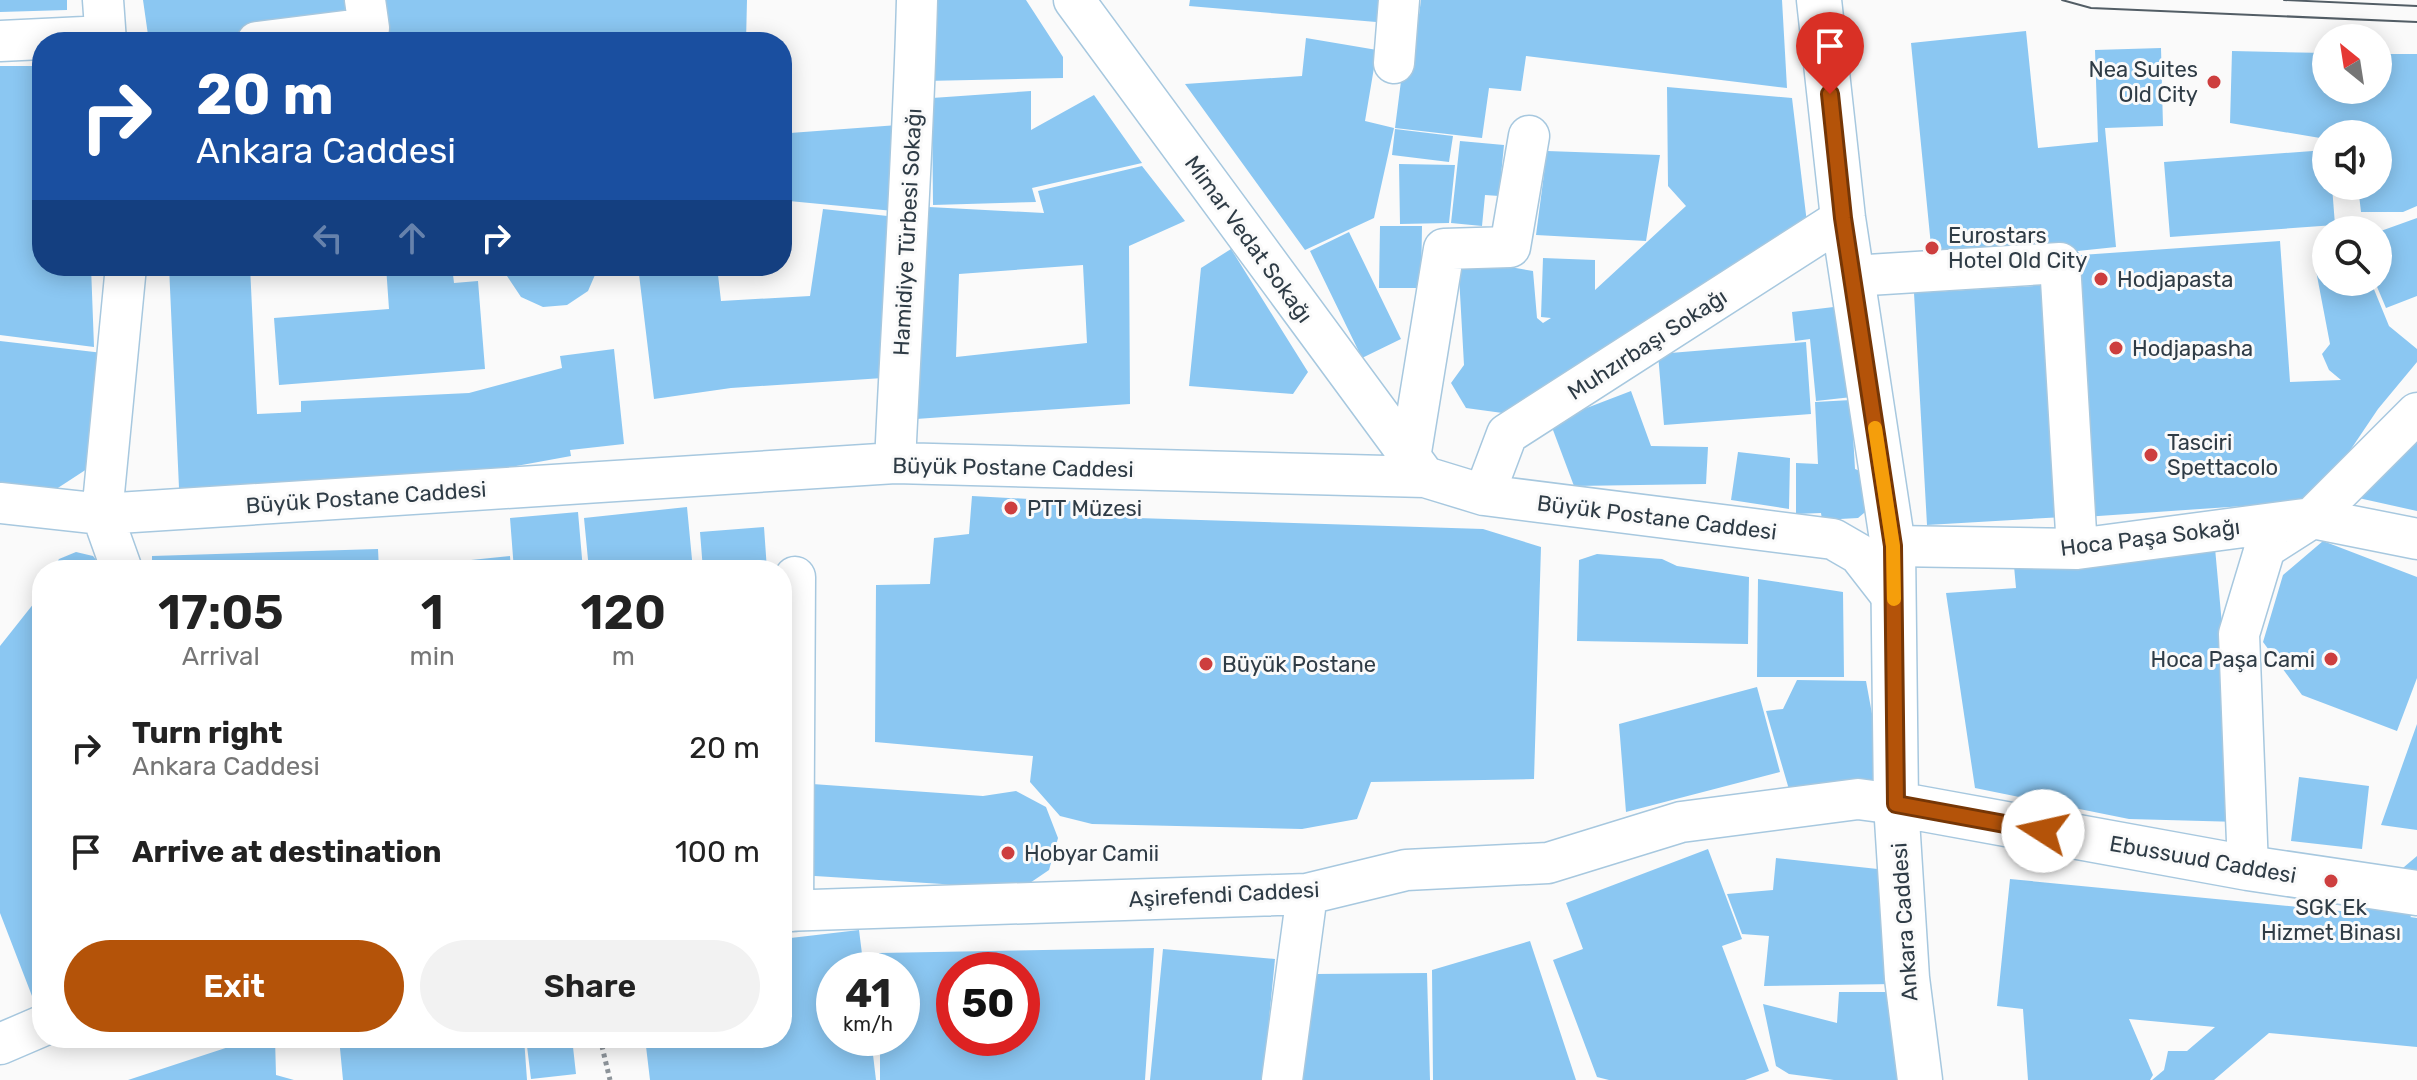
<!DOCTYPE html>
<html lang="en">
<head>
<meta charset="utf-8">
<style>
	:root { --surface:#fff; --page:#f2f2f2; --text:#222; --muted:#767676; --accent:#b45309 }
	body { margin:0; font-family:Rubik,sans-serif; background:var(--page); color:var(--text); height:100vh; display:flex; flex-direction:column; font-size:30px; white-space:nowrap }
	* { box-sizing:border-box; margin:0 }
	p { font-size:26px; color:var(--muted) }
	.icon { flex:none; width:44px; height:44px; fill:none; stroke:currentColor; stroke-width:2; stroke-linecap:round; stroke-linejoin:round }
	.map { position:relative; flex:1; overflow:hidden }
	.sheet { position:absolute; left:32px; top:560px; width:760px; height:488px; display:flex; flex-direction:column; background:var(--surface); border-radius:32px; box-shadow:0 4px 20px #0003 }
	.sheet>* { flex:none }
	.hud { position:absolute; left:32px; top:32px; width:760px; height:244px; border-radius:32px; box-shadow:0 4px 20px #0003; background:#1a4fa0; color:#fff; overflow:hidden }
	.needle { width:52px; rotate:330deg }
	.tools { position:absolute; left:2312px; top:24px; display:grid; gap:16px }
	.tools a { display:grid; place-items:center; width:80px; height:80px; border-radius:50%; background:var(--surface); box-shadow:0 4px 20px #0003; font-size:40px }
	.speed { position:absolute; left:816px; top:952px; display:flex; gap:16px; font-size:40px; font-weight:700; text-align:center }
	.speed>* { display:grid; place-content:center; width:104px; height:104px; border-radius:50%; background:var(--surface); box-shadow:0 4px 20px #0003; line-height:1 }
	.speed small { font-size:20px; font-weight:400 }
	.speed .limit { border:12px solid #d22; background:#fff; color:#111 }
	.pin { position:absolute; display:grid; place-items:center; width:68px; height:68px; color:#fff; margin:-82px -34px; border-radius:50% 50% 50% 0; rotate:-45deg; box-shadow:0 0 8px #0007 }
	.pin .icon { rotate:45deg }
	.me { position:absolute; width:88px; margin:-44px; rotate:280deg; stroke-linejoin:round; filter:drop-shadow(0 0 6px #0008) }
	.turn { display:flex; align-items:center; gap:28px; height:168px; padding:0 32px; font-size:36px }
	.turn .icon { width:104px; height:104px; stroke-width:2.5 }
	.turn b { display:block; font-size:56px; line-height:68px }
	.lanes { display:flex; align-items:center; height:76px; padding:0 32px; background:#0003; justify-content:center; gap:40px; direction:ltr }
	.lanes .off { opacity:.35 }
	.eta { display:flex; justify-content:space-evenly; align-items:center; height:136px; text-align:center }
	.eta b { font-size:48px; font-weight:600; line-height:56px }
	.button { display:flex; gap:16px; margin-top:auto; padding:16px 32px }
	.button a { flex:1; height:92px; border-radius:48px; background:var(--accent); color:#fff; font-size:32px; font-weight:600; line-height:92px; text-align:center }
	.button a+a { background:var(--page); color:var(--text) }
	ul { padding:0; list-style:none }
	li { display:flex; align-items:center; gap:24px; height:104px; padding:0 32px }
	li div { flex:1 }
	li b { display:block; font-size:30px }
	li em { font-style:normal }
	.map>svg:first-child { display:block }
</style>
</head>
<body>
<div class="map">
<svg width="2417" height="1080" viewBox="0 0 2417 1080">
	<rect width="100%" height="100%" fill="#fafafa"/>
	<path fill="#8bc7f2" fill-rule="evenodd" d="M0,0h67v10l-67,2z
		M143,0h210l2,17 -168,25h-38z
		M380,0h367l-1,42h-367z
		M923,0h103l37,57v21l-138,3z
		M1190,0h200l-2,23 -199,-17z
		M1421,0h361l5,88 -261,-32 -5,35 -32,-3 -7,50 -87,-10 11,-86 9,2z
		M2026,31l12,117 60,-6 -3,-92 66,-2 2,78 -58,2 11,119 -183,19 -22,-223z
		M1306,38l71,12 -12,71 29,7 -20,90 -69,32 -120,-166 117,-8z
		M2232,51l94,2v37h52v-36h39v152l-14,6h-42l-3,-26h20v-52h-52v5l-96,-16z
		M0,66h42v200h49l3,81 -94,-12z
		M1667,87l125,11 15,125 -290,192 -51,-7 -15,-25 13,-18 -6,-107 75,13 4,47 6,5 8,-5 -10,-1 2,-59 52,2v30l91,-84 -18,-20z
		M1031,91v39l63,-35 48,68 -110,25 4,14 -103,3 -1,-107z
		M898,125l6,87 -115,-11 1,-68z
		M1395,129l58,7 -4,26 -57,-7z
		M1460,141l44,4 -5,51 -14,-1 -3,31 -31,-3z
		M2326,150v36h6l3,39 -165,12 -6,-75z
		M1547,151l113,4 -14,86 -110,-6z
		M1399,164l56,1 -6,58 -49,1z
		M1142,166l43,55 -56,25 1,158 -228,16 8,-214 134,7 -6,-22zM1083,265l4,78 -131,14 3,-83z
		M823,209l83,9 -23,160 -152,10 -77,11 -16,-133h79l4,35 89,-5z
		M2417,218v78l-31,12 -11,-26h3v-50z
		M1380,226h42l-1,62h-42z
		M1349,232l52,107 -39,19 -52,-107z
		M2280,241l10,141 51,-2 -12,-10 -7,-16 8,-10 -16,-84 12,-6v28h45l18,44 28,23v13l-39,47 -62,92 -232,16 -17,-261z
		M1231,249l77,123 -15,22 -104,-8 12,-118z
		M169,266h81l7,148 44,-2v-11l168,-8 93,-25 -2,-12 54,-7 10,95 -54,6 1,6 -98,18 -294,14z
		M386,266h66l2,17 24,-2 7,88 -206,16 -5,-67 115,-9z
		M506,266h92v2l-10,23 -21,14 -24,2 -22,-10 -14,-21z
		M2051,285l13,232 -137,8 -13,-232z
		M1842,306l10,91 -36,4 -6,-62 -15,2 -3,-29z
		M0,341l103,12 -13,114 -46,30 -44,-5z
		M1806,342l5,72 -147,11 -6,-71z
		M1631,391l20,55 57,1 -2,37 -132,2 -24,-64z
		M1851,400l4,69 10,4 5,35 -12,10 -36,2 -1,-7 -25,1v-51l22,1 -3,-62z
		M2417,422v89l-63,-14z
		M1738,452l52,6 -1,51 -58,-9z
		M972,496l167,9 -2,13 346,11 58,18 -7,232 -163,3 -14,37 -55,10 -210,-5 -32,-8 -30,-34 3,-26 -158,-14 1,-157 54,-1 4,-46 35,-4z
		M687,507l6,63h-104l-5,-52z
		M578,512l5,58h-69l-4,-52z
		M764,527l3,43h-64l-3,-38z
		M2323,541l94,36v101l-20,53 -95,-36 -39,-53 20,-67z
		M2215,548l25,274 -111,-3 -154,-31 -29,-195 70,-5 -2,-22z
		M378,549l1,21h-227v-14z
		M76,552l17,4 11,14h-52l7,-11z
		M1597,554l65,5 15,7 72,11 -1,67 -171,-3 2,-81z
		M510,556l1,14h-118v-2z
		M1758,579l85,13 1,85h-87z
		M42,593v400l-10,3 -32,-83v-267z
		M1797,680l69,1 17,93 -1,16 -89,13 -27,-92 17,-2z
		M1757,687l23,85 -154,40 -7,-88z
		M2417,724v106l-36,-5z
		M2299,777l70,9 -7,63 -71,-8z
		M798,783l185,13 33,-5 30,16 12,31 -9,32 -28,19 -222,-14z
		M1708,849l34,90 -20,7 47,125 -24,9h-136l-12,-3 -44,-117 30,-11 -17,-46z
		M2417,856v56l-7,5 7,1v129l-148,-14 -55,47h-62l12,-10 4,-19h19l28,-24 -86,-8 24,56 -3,5h-122l-5,-71 -26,-3 13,-127 341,33z
		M1776,858l111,12 7,114 -130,2 5,-50 -27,-2 -15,-40 46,-4z
		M859,930l5,40h-30v68h37l5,42h-226l-5,-42h137v-99z
		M1530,941l46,139h-143l-1,-110z
		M1154,948l-9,132h-265v-42h22v-68h-23v-17zM954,970h68v68h-68z
		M1163,949l112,10 -12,121h-113z
		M1427,973l3,107h-127l12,-106z
		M1839,992h58l8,88h-71l-45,-6 -13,-8 -13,-62 74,19z
		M256,1038h19l1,37 18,5h-166z
		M339,1038h185l3,42h-184z
		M526,1038h46l4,36 -45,5z"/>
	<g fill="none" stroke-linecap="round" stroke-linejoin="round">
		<g stroke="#a7c8df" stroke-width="43">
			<path id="pedestrian" d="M103,0l3,42
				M1074,0l351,477
				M0,41l105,-5
				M257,42l112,-14 -4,-28
				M1394,63l5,-63
				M1852,276l208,-13 17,286
				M1410,458l34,-209 66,-2 19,-111
				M895,463c7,-154 18,-308 22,-463
				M1484,495l23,-61 336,-216
				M0,503l102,11 793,-51 530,14 59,18 349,44 26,15 35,45
				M1893,546l184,3 235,-31 105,21
				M122,570l-20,-56 24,-248
				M2248,868l-9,-234 26,-86 47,-30 105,-105
				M782,911l525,-17 99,-24 142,-7 133,-41 177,-23 38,5
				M793,911l2,-334
				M0,1044l42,-18
				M1282,1080l25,-186"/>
		</g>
		<g stroke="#a7c8df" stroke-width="47">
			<path id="secondary" d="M1819,0l24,218 50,328 3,258 11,174 13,102
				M1896,804l352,64 169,25"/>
		</g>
		<path stroke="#8d949a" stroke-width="5" stroke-dasharray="4 4" stroke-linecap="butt" d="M600,1038l10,42"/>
		<use href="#pedestrian" stroke="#fff" stroke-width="40"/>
		<use href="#secondary" stroke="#fff" stroke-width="44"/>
		<path stroke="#525d65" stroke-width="2" d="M2062,0l29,8 326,14
			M2284,0l133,6"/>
	</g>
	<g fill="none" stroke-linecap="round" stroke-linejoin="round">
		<g stroke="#753606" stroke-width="20">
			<path id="route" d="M1830,94l13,124 50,328 3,258 147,27"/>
		</g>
		<use href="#route" stroke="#b45309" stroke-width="14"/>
		<path stroke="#f59e0b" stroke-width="14" d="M1875,428l18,118 1,53"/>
	</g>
	<g fill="#cd3e3e" stroke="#fafafa" stroke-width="3">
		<circle cx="2214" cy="82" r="8"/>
		<circle cx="1932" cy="248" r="8"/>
		<circle cx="2101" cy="279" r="8"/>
		<circle cx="2116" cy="348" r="8"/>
		<circle cx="2151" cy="455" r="8"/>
		<circle cx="1011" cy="508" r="8"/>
		<circle cx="2331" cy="659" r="8"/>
		<circle cx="1206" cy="664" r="8"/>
		<circle cx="1008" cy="853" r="8"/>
		<circle cx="2331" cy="881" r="8"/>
	</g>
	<g text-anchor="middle" stroke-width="6" stroke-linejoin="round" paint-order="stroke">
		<g font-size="22" fill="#2f3c46" stroke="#fafafa" text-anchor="start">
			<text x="2198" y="77" text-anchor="end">Nea Suites<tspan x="2198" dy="25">Old City</tspan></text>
			<text x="1948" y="243">Eurostars<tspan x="1948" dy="25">Hotel Old City</tspan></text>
			<text x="2117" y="287">Hodjapasta</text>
			<text x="2132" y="356">Hodjapasha</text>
			<text x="2167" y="450">Tasciri<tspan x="2167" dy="25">Spettacolo</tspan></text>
			<text x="1027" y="516">PTT Müzesi</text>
			<text x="2315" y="667" text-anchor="end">Hoca Paşa Cami</text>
			<text x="1222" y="672">Büyük Postane</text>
			<text x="1024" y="861">Hobyar Camii</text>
			<text x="2331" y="915" text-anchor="middle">SGK Ek<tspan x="2331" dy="25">Hizmet Binası</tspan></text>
		</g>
		<g font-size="22" fill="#2f3c46" stroke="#fafafa">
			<text transform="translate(907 232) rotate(-87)" y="8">Hamidiye Türbesi Sokağı</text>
			<text transform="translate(1249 239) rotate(54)" y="8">Mimar Vedat Sokağı</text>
			<text transform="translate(1647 344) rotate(-33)" y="8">Muhzırbaşı Sokağı</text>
			<text transform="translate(1013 467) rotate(1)" y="8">Büyük Postane Caddesi</text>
			<text transform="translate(366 497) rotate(-4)" y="8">Büyük Postane Caddesi</text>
			<text transform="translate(1657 517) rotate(7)" y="8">Büyük Postane Caddesi</text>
			<text transform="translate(2150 537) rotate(-7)" y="8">Hoca Paşa Sokağı</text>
			<text transform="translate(2203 859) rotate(10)" y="8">Ebussuud Caddesi</text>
			<text transform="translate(1224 894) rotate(-3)" y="8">Aşirefendi Caddesi</text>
			<text transform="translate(1904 922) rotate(-94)" y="8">Ankara Caddesi</text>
		</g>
	</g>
</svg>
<div class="tools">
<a><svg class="needle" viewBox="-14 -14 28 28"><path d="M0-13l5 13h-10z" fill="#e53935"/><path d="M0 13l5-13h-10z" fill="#767676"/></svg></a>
<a><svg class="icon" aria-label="sound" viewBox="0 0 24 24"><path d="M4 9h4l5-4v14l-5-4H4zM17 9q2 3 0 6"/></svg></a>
<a><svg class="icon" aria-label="search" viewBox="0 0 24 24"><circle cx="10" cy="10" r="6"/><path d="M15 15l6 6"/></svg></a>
</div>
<div class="speed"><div>41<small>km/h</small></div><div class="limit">50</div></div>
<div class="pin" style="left:1830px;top:94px;background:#d93025"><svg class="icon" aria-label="arrive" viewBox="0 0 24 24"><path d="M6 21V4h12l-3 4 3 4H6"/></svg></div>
<svg class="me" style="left:2043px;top:831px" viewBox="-20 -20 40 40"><circle r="19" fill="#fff"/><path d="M0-13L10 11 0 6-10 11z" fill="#b45309"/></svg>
<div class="hud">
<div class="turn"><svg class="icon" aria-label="right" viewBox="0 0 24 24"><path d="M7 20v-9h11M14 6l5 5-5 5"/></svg><div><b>20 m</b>Ankara Caddesi</div></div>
<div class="lanes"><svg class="icon off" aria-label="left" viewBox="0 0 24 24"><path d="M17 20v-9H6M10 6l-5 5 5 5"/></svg><svg class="icon off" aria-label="ahead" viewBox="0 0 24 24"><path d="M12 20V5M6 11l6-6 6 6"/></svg><svg class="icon" aria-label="right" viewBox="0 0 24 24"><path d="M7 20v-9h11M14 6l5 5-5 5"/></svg></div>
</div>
<section class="sheet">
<div class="eta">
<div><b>17:05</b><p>Arrival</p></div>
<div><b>1</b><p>min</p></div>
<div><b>120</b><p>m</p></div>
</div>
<ul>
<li><svg class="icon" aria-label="right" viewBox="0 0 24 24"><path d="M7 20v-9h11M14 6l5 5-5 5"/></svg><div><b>Turn right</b><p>Ankara Caddesi</p></div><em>20 m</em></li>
<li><svg class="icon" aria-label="arrive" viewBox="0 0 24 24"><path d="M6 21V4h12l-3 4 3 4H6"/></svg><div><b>Arrive at destination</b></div><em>100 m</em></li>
</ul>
<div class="button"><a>Exit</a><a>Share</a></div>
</section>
</div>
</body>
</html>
